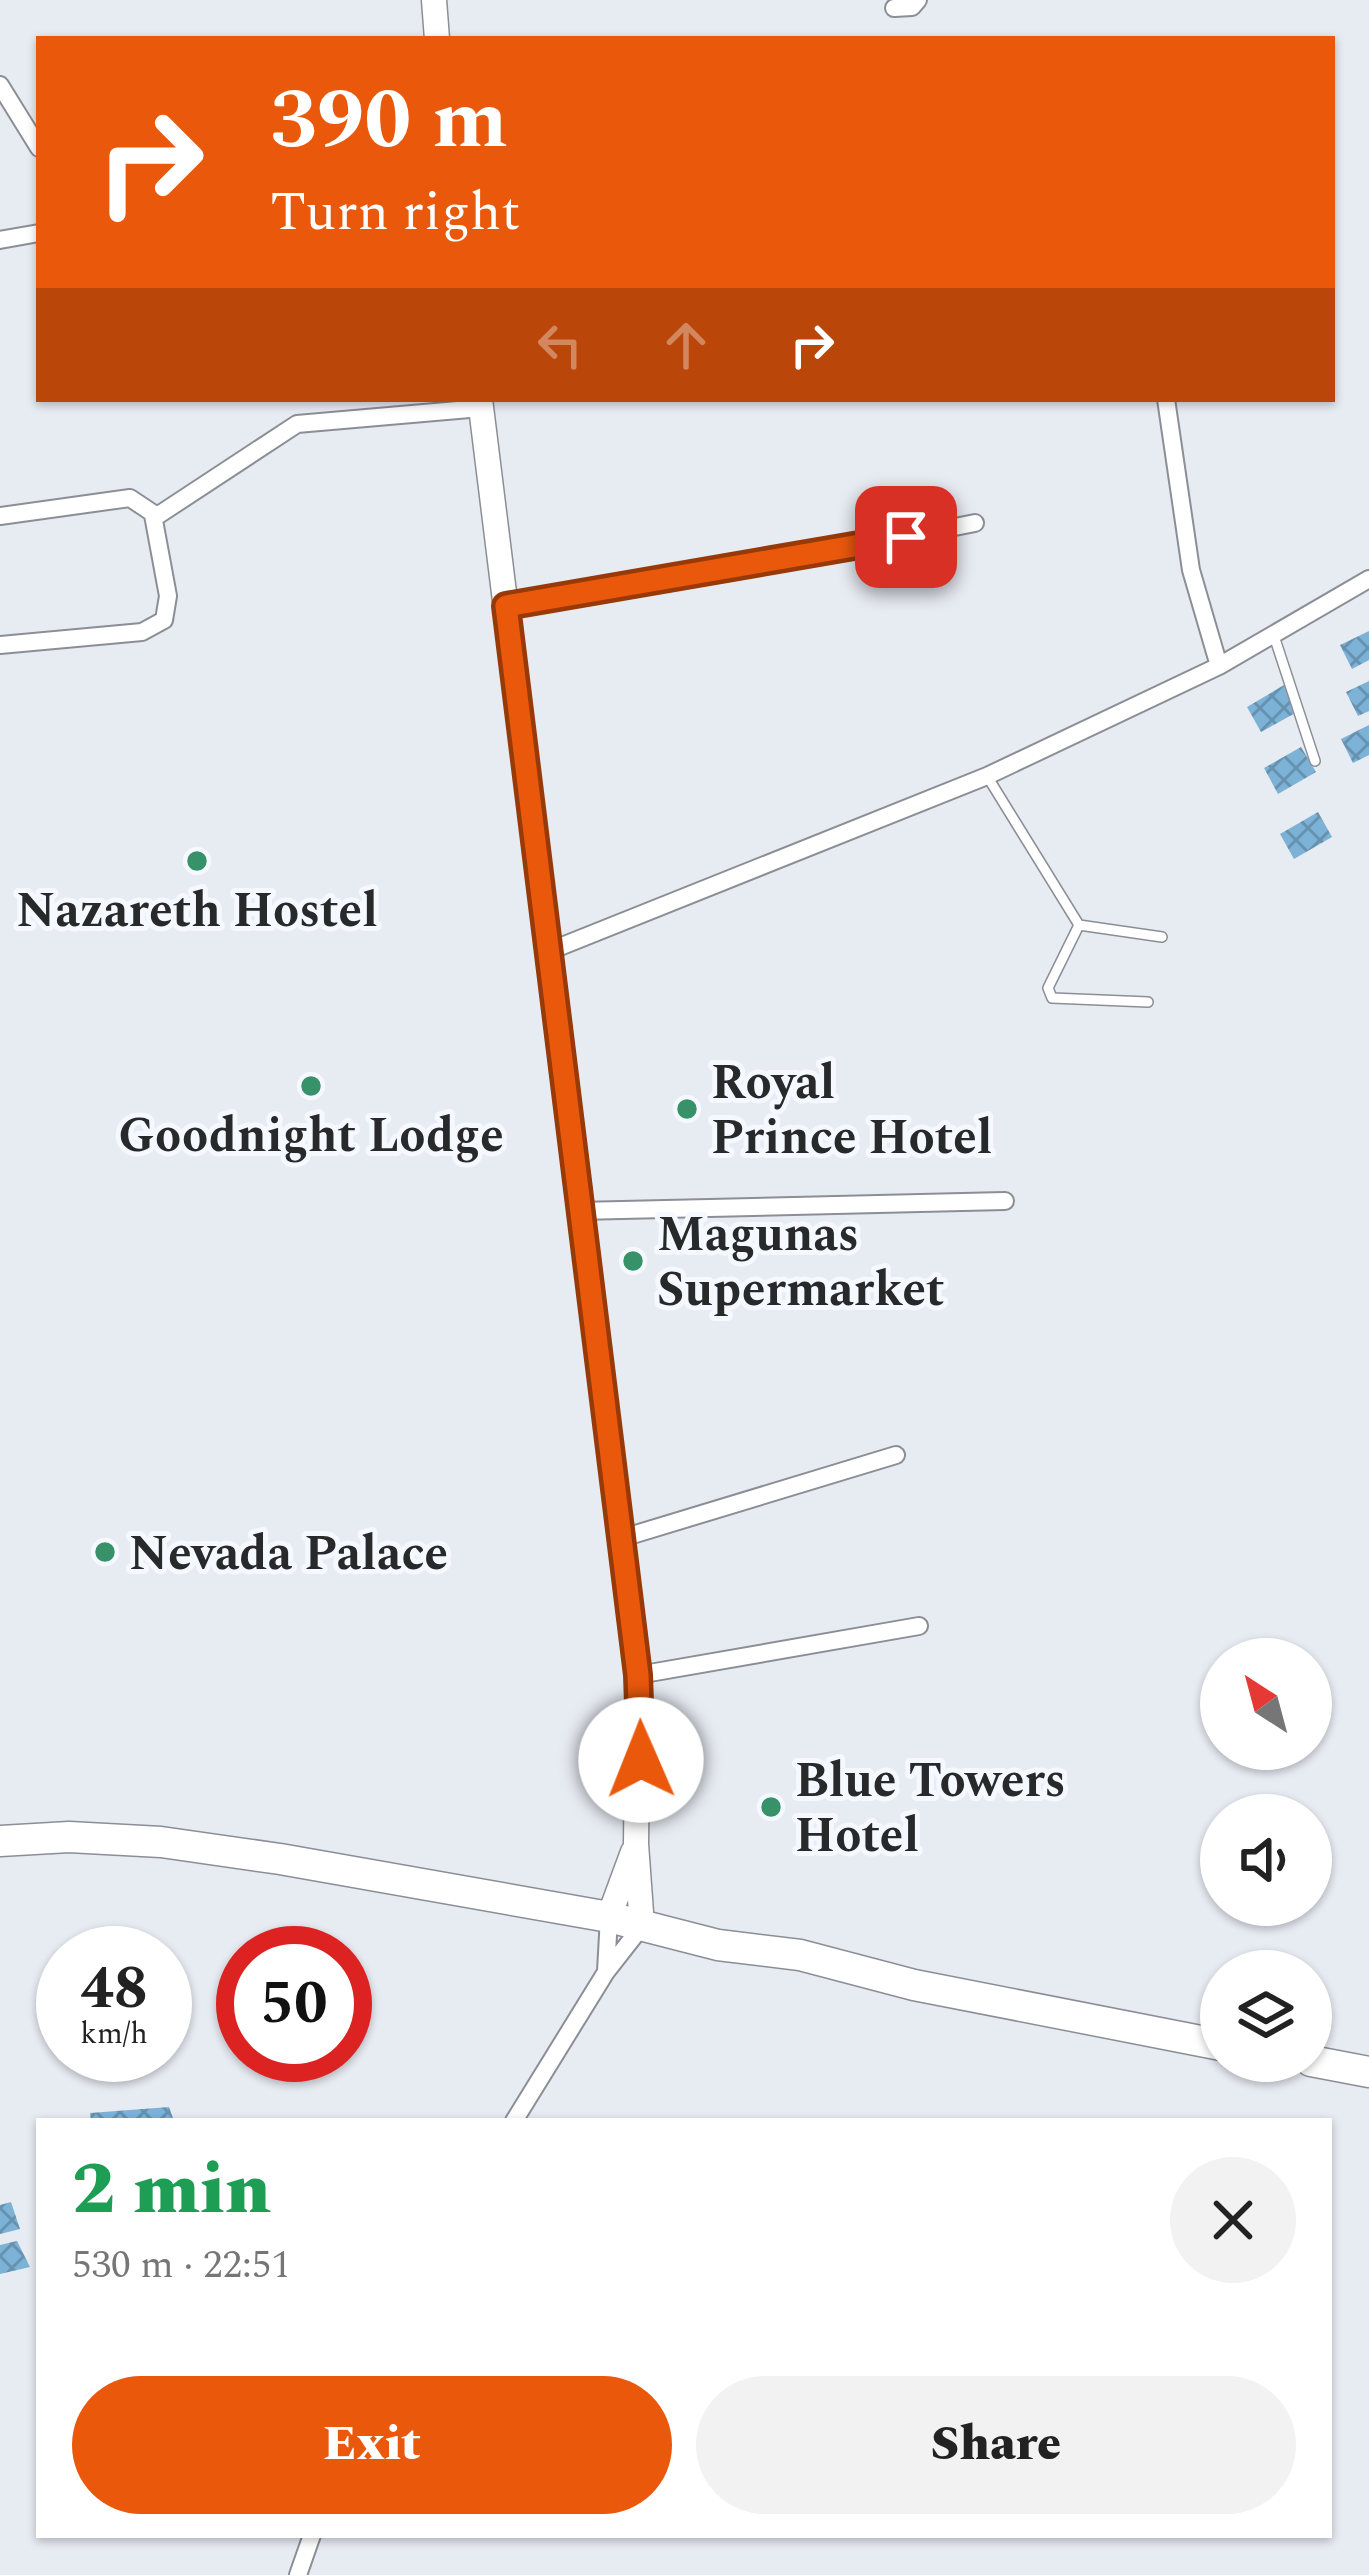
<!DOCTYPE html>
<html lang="en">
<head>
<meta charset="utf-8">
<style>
	:root { --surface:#fff; --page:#f2f2f2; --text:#222; --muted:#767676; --accent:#ea580c }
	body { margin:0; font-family:Spectral,serif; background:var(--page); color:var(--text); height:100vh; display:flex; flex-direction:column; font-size:45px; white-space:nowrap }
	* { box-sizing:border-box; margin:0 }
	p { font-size:39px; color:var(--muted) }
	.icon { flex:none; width:66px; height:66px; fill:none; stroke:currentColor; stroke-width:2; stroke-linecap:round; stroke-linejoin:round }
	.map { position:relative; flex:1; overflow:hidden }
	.panel { position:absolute; left:36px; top:2118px; width:1296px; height:420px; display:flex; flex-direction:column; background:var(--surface); border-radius:0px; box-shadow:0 3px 9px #0004 }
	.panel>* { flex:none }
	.top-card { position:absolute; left:36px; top:36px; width:1299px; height:366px; border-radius:0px; box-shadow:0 3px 9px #0004; background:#ea580c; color:#fff; overflow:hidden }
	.needle { width:78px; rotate:324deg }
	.tools { position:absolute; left:1200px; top:1638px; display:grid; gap:24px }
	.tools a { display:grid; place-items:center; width:132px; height:132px; border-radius:50%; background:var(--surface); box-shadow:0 3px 9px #0004; font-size:60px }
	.speed { position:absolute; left:36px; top:1926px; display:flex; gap:24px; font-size:60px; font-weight:700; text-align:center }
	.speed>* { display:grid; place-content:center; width:156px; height:156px; border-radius:50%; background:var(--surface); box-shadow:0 3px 9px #0004; line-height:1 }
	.speed small { font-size:30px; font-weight:400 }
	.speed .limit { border:18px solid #d22; background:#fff; color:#111 }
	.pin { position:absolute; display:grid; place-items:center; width:102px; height:102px; color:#fff; margin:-51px; border-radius:24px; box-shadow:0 6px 18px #0006 }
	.me { position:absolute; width:132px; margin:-66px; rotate:359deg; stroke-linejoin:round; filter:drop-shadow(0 0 9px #0008) }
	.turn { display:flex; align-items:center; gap:42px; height:252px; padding:0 36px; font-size:54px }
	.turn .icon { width:156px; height:156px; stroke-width:2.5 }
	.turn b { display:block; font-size:84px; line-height:102px }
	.lanes { display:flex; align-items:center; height:114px; padding:0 36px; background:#0003; justify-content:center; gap:60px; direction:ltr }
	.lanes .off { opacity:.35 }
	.round { display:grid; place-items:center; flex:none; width:126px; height:126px; border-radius:63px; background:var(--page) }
	.overview { display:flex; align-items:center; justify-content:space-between; height:204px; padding:0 36px }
	h1 { font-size:72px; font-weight:800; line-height:90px; color:#1e9e55 }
	.button { display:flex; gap:24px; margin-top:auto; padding:24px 36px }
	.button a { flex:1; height:138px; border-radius:72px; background:var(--accent); color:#fff; font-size:48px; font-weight:800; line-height:138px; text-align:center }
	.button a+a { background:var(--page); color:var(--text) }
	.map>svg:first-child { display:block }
</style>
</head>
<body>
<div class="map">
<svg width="1369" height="2575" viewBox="0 0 1369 2575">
	<defs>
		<pattern id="building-cross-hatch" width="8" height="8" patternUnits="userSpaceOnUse" patternTransform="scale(3)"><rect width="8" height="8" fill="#7db2d7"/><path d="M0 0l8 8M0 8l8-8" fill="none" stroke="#6691af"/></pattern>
	</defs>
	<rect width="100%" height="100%" fill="#e7ebf2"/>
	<path fill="url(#building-cross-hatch)" d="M1369,631v29l-17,9 -12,-24z
		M1369,681v30l-11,5 -12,-24z
		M1284,685l15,26 -38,21 -14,-25z
		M1369,725v30l-16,8 -12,-24z
		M1301,747l15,25 -38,22 -14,-26z
		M1318,812l14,25 -38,22 -14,-25z
		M169,2107l5,14h-83l-1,-8z
		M11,2202l9,27 -20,5v-29z
		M17,2241l13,26 -30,7v-29z"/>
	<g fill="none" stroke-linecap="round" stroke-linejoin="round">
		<g stroke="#8b8e95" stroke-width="12">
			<path id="service" d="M1274,636l41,125
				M987,776l92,149 83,12
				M1079,925l-31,63 4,10 96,4"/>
		</g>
		<g stroke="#8b8e95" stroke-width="20">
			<path id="minor" d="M894,8l18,-1 6,-7
				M0,85l39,63
				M0,240l39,-7
				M1166,399l25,171 28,96
				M0,516l130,-18 27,18 140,-92 184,-16
				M506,606l245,-39 224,-44
				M0,645l142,-13 22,-12 4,-24 -15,-81
				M547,952l440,-176 232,-110 150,-87
				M578,1211l427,-10
				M619,1539l277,-84
				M638,1675l281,-49
				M606,1971l3,-54
				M514,2121l92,-149 36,-46
				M298,2575l14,-40"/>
		</g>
		<g stroke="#8b8e95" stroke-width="27">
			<path id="secondary" d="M434,0l3,39
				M480,399l158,1276 -2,169 6,82
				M609,1917l24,-65"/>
		</g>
		<g stroke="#8b8e95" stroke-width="33">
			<path id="trunk" d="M0,1841l69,-4 92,5 119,17 329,58 109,28 82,10 114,30 307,60
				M1311,2061l58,11"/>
		</g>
		<use href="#service" stroke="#fff" stroke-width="9"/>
		<use href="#minor" stroke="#fff" stroke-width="16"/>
		<use href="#secondary" stroke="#fff" stroke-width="24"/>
		<use href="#trunk" stroke="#fff" stroke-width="30"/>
	</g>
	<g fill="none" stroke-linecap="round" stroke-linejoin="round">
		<g stroke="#983908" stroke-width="30">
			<path id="route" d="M641,1760l-3,-85 -132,-1069 400,-69"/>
		</g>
		<use href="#route" stroke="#ea580c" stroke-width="21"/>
	</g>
	<g fill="#379269" stroke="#f5f8fe" stroke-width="4.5">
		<circle cx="197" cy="861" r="12"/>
		<circle cx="311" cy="1086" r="12"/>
		<circle cx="687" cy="1109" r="12"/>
		<circle cx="633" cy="1261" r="12"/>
		<circle cx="105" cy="1552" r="12"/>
		<circle cx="771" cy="1807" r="12"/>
	</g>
	<g text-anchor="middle" stroke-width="10" stroke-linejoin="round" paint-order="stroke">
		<g font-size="48" font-weight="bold" fill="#27292b" stroke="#f5f8fe" text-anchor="start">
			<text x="197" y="926" text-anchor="middle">Nazareth Hostel</text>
			<text x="711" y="1098">Royal<tspan x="711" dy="55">Prince Hotel</tspan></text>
			<text x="311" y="1151" text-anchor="middle">Goodnight Lodge</text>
			<text x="657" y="1250">Magunas<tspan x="657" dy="55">Supermarket</tspan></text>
			<text x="129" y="1569">Nevada Palace</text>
			<text x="795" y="1796">Blue Towers<tspan x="795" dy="55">Hotel</tspan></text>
		</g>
	</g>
</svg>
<div class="tools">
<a><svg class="needle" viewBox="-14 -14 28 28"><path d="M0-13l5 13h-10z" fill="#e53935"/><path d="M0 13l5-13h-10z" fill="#767676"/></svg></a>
<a><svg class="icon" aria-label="sound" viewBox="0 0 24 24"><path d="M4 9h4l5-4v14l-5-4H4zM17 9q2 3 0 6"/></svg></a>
<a><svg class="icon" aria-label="layers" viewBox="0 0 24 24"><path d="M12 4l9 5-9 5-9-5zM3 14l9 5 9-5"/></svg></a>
</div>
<div class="speed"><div>48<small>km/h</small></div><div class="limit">50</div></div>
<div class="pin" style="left:906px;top:537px;background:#d93025"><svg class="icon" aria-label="arrive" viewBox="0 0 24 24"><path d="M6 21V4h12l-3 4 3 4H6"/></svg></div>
<svg class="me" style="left:641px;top:1760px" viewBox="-20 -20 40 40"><circle r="19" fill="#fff"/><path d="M0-13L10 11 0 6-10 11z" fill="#ea580c"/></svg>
<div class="top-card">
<div class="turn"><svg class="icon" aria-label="right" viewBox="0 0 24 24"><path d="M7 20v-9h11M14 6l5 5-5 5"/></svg><div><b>390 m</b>Turn right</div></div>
<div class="lanes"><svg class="icon off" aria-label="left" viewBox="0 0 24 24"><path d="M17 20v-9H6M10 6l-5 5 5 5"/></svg><svg class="icon off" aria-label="ahead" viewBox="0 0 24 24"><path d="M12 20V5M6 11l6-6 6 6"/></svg><svg class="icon" aria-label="right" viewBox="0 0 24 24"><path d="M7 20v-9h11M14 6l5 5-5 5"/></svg></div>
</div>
<section class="panel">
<div class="overview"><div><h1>2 min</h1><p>530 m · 22:51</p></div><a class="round"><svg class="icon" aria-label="close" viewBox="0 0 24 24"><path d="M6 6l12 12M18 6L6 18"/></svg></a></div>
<div class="button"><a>Exit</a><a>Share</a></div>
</section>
</div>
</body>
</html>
